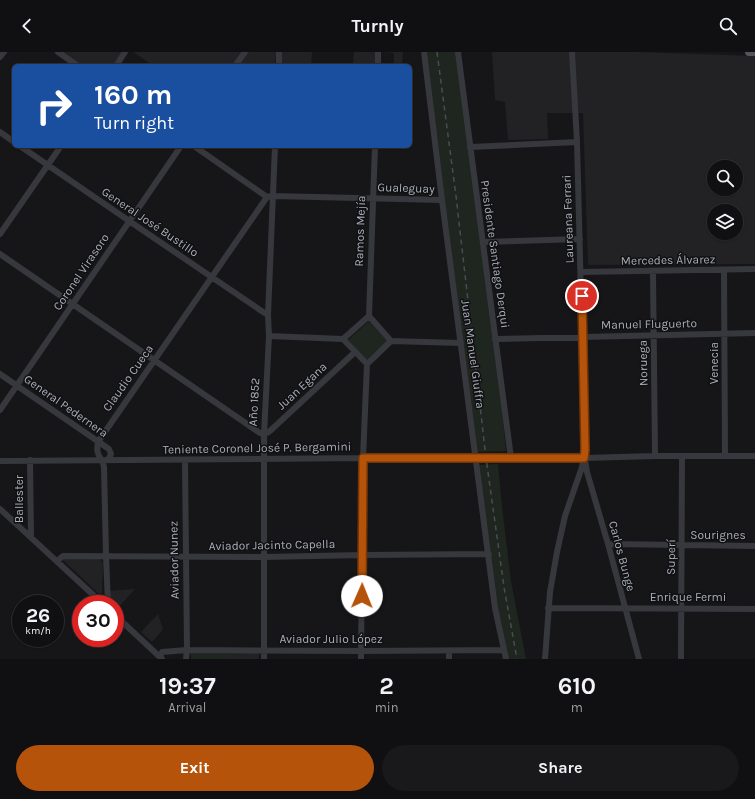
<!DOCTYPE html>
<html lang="en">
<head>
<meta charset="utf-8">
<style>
	:root { --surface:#101012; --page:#19191b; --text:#f1f3f6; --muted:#9c9d9f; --line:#303032; --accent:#b45309 }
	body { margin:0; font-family:Karla,sans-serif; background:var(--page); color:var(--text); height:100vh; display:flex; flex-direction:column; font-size:15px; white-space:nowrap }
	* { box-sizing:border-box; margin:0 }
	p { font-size:13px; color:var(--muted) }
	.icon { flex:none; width:22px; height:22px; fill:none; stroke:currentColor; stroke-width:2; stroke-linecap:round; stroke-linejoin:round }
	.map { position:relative; height:607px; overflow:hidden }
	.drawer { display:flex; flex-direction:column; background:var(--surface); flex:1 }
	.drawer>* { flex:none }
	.top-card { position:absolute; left:12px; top:12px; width:400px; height:84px; border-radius:6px; box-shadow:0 1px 3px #0004,0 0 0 1px var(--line); background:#1a4fa0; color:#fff; overflow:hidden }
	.buttons { position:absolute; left:707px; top:108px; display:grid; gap:8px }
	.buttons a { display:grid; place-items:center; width:36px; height:36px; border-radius:50%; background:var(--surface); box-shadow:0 1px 3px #0004,0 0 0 1px var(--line); font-size:20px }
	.speed { position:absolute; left:12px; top:543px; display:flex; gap:8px; font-size:20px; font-weight:700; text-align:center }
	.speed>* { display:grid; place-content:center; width:52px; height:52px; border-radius:50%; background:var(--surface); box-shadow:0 1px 3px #0004,0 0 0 1px var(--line); line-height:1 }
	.speed small { font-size:10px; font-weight:400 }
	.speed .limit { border:6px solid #d22; background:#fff; color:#111 }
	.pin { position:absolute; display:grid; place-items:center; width:34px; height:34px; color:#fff; margin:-17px; border:2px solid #fff; border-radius:50%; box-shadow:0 1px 4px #0007 }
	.me { position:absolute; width:44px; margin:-22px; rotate:1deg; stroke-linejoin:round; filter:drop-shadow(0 0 3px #0008) }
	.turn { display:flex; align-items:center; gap:14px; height:84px; padding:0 16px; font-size:18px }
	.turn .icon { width:52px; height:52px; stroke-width:2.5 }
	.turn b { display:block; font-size:28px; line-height:34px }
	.eta { display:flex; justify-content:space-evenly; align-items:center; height:68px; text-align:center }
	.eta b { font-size:24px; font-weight:700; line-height:28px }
	.action { display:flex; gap:8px; margin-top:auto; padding:8px 16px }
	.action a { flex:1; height:46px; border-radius:24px; background:var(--accent); color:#fff; font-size:16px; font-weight:700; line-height:46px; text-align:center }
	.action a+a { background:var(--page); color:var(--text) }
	header { display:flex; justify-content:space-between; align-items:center; height:52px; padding:0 16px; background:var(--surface); font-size:18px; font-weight:700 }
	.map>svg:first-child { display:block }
</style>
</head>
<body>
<header><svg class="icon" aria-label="back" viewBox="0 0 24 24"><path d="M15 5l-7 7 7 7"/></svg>Turnly<svg class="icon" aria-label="search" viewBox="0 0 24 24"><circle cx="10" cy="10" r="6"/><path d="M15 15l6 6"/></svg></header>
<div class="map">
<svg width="755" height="607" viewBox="0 0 755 607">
	<rect width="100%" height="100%" fill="#161618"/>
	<path fill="#222225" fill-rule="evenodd" d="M60,0h62l-9,14h-33z
		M133,0h109l-10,14h-78z
		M248,0h28l-1,14h-34l-2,-1z
		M282,0h30l-1,14h-30z
		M354,0h22l-1,14h-22z
		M381,0h22l-1,14h-8v-13z
		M492,0h147l116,4v208l-167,1 -5,-152h-36l1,26 -40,1 -3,-38 -10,-2zM714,115h22v22h-22zM714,159h22v22h-22z
		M99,506l4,5 -1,28v2l-3,1 -34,-32 -2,-2 1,-1z
		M135,537l-19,21 -1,-1v-5h-6l-1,-13z
		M158,562l5,15 -11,13 -11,-10z
		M230,601h29v6h-29z"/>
	<path fill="#1e261f" d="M424,0h34l37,287 11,112 -29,1z
		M369,269l18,20 -21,19 -18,-20z
		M498,412l4,43 9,74 15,78h-20l-11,-51 -16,-143z
		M191,601h39v6h-39z"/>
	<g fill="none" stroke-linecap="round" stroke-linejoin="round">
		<path stroke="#37383d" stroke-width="6" d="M58,0l20,14
			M424,0l18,148 53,408 11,51
			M458,0l53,406
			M0,5l4,-5
			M116,14l9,-14
			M235,14l10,-14
			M279,14v-14
			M378,14v-14
			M0,80l14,10
			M20,94l118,81 125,85 5,3
			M194,94l73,51
			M470,95l107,-5
			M0,182l61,-88
			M483,190l97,-3
			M0,202l260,179c4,1 7,1 10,-2l85,-79
			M724,218l1,186
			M653,219l2,185
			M581,220l174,-3
			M369,264l6,-170
			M269,284l74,3
			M495,287l260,-6
			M391,289l70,2
			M367,312l-24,-25 26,-23
			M367,312l24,-23 -22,-25
			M0,322l109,75 2,5 -3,6
			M0,358l181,-264
			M30,408l1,77
			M185,408l2,190 -1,9
			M585,408l2,12 21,72 31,115
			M0,409l363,-3h221l71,-2h100
			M0,457l103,95
			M608,492l74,1 73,1
			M57,509l6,-5 201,1 99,-2 126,-1
			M108,552l-2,-48 -2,-89c-2,-11 -9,-10 -6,-25l169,-245 6,-1 169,4
			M548,556l207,1
			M115,563l47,44
			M449,599v8
			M160,605l2,-5 25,-2 174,1 143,-1
			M264,607v-225l5,-98 -1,-21 7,-169
			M361,607l2,-201 4,-94
			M545,607l5,-67 7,-40 8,-36 17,-49 3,-17 -8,-308 -5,-90
			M681,607l1,-203"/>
		<path stroke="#53555c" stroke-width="8" d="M749,0h6"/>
		<path stroke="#4a4c52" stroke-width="1.5" stroke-dasharray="5 4" stroke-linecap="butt" d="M437,0l19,144 30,262 18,129 13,72"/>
	</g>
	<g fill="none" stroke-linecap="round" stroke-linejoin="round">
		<g stroke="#753606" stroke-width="10">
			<path id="route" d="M362,544l1,-138h221l1,-8 -3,-154"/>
		</g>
		<use href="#route" stroke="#b45309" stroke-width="7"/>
	</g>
	<g text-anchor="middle" stroke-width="3" stroke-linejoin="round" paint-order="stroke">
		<g font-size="12" fill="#a8adb8" stroke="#111113">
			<text transform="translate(406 136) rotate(2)" y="4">Gualeguay</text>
			<text transform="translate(568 167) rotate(-92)" y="4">Laureana Ferrari</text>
			<text transform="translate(150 170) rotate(34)" y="4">General José Bustillo</text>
			<text transform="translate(360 179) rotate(-88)" y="4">Ramos Mejía</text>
			<text transform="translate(495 202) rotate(82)" y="4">Presidente Santiago Derqui</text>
			<text transform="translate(668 208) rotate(-1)" y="4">Mercedes Álvarez</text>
			<text transform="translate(81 220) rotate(-56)" y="4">Coronel Virasoro</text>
			<text transform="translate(649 272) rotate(-1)" y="4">Manuel Fluguerto</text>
			<text transform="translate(473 302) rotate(82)" y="4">Juan Manuel Giuffra</text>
			<text transform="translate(643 311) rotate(-91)" y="4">Noruega</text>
			<text transform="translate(714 311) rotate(-90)" y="4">Venecia</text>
			<text transform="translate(128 326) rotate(-55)" y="4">Claudio Cueca</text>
			<text transform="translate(302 334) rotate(-43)" y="4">Juan Egana</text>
			<text transform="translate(254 350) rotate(-87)" y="4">Año 1852</text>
			<text transform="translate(66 354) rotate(35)" y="4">General Pedernera</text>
			<text transform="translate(257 396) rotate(-1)" y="4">Teniente Coronel José P. Bergamini</text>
			<text transform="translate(19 447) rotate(-90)" y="4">Ballester</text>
			<text x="718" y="487">Sourignes</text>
			<text transform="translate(272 493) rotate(-1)" y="4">Aviador Jacinto Capella</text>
			<text transform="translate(622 504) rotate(75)" y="4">Carlos Bunge</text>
			<text transform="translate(671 505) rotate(-89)" y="4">Superí</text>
			<text transform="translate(174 508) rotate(-91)" y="4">Aviador Nunez</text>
			<text x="688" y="549">Enrique Fermi</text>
			<text x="331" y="591">Aviador Julio López</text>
		</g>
	</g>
</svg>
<div class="buttons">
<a><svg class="icon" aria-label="search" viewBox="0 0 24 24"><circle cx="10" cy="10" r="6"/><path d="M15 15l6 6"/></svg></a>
<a><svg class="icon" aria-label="layers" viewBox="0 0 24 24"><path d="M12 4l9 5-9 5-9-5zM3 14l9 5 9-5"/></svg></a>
</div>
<div class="speed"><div>26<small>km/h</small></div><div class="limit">30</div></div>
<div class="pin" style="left:582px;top:244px;background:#d93025"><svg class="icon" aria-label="arrive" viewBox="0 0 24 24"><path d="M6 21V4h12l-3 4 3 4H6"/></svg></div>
<svg class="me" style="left:362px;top:544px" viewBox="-20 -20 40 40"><circle r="19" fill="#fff"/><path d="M0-13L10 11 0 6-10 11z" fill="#b45309"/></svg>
<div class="top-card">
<div class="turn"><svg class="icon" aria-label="right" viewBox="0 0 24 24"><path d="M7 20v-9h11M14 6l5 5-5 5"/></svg><div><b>160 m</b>Turn right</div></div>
</div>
</div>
<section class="drawer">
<div class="eta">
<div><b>19:37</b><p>Arrival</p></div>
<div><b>2</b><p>min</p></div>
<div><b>610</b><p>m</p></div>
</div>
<div class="action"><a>Exit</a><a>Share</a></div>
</section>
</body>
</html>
